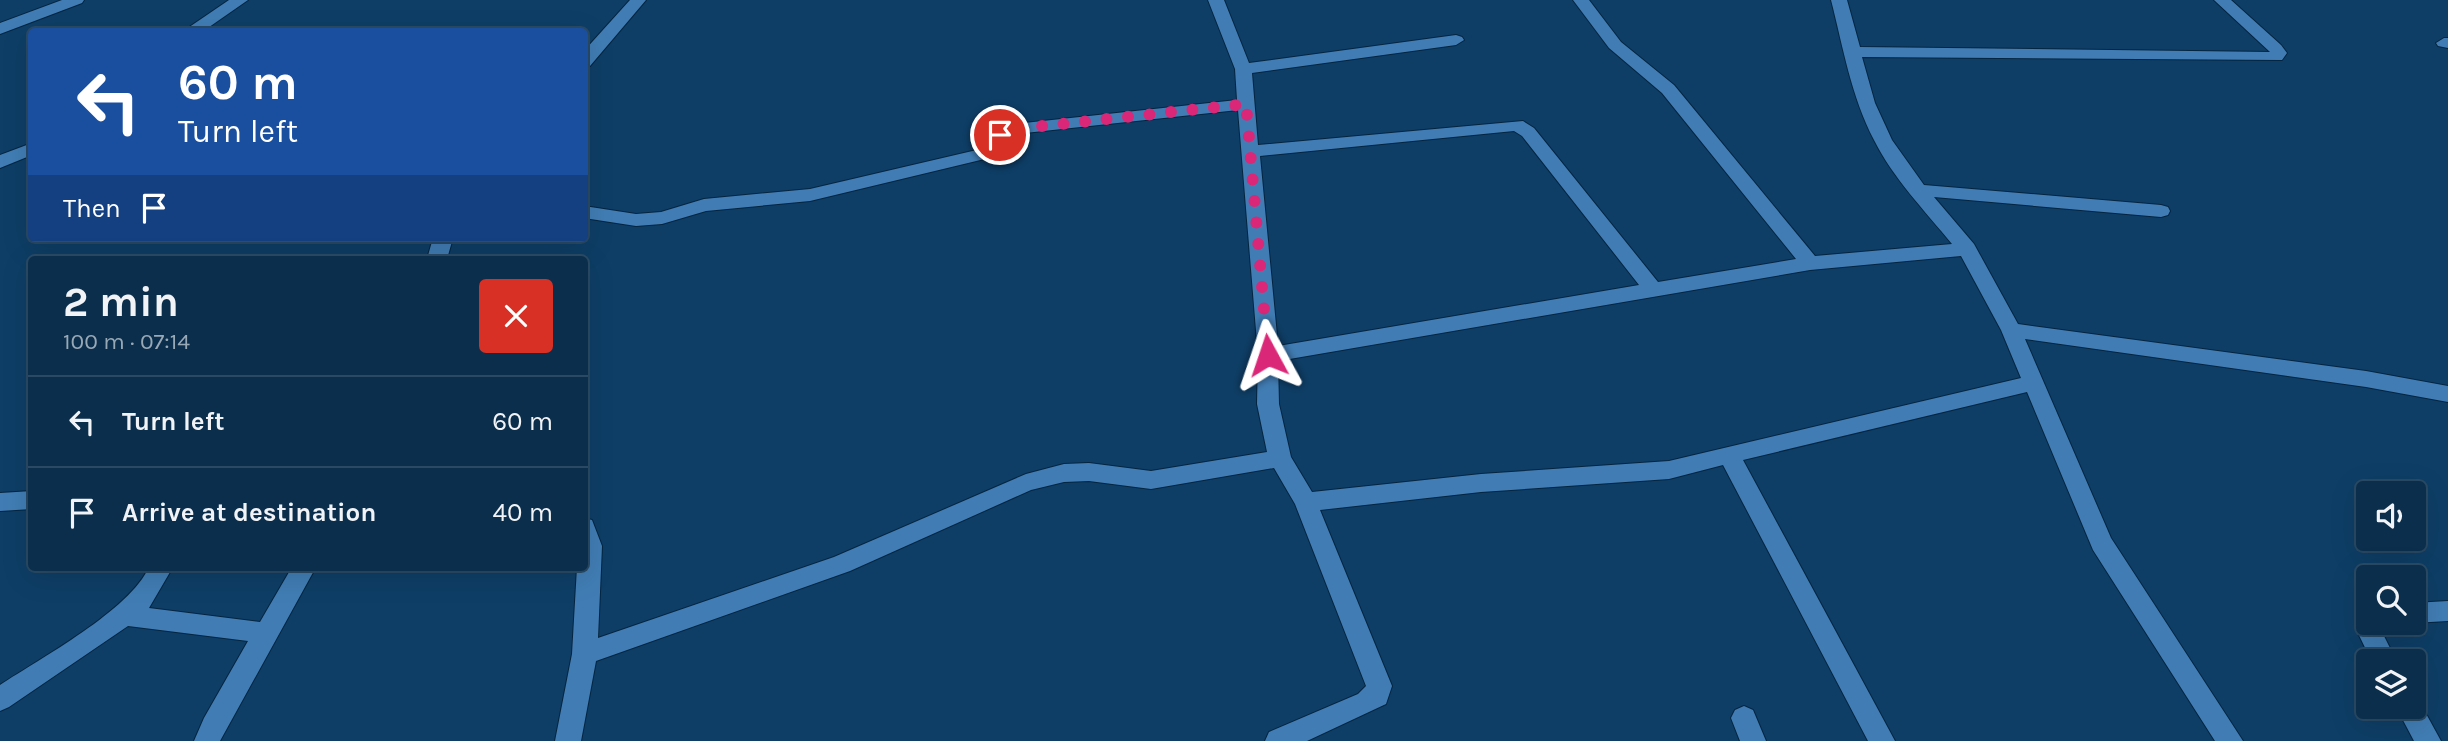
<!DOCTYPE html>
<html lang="en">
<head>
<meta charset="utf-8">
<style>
	:root { --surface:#0a2e4c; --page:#133653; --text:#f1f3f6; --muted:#99a8b5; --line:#2a4a64 }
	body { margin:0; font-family:Karla,sans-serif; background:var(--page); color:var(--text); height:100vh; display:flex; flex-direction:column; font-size:26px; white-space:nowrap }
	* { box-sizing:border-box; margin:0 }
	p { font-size:23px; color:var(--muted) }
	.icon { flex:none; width:38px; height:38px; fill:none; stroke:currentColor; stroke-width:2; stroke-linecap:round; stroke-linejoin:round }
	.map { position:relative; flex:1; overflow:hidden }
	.sheet { position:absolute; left:28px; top:256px; width:560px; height:315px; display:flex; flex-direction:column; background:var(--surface); border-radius:7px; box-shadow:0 7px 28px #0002,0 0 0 2px var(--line) }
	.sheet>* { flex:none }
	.guide { position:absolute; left:28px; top:28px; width:560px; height:214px; border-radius:7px; box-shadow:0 7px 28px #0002,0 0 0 2px var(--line); background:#1a4fa0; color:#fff; overflow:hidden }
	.buttons { position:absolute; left:2356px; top:481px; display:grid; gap:14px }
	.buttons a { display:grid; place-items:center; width:70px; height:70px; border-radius:7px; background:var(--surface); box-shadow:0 7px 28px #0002,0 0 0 2px var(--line); font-size:35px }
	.pin { position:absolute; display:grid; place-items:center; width:60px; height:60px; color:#fff; margin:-30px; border:4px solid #fff; border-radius:50%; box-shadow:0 2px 7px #0007 }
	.me { position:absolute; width:77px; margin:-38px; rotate:355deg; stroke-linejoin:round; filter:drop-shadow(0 0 5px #0008) }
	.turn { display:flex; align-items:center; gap:24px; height:147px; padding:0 35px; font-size:32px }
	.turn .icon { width:91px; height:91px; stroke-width:2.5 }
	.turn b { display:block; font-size:49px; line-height:60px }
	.then { display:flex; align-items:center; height:66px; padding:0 35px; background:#0003; gap:14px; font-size:26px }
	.round { display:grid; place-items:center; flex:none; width:74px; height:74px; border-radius:7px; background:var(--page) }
	.summary { display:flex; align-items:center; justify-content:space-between; height:119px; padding:0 35px }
	h1 { font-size:42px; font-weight:700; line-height:52px }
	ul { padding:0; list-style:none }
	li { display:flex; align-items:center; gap:21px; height:91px; padding:0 35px; border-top:2px solid var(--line) }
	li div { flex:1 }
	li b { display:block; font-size:26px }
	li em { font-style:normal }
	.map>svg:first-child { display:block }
</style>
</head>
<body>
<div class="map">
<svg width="2448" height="741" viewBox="0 0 2448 741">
	<rect width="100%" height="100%" fill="#0e3e66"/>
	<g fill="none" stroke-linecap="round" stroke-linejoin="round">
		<g stroke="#042540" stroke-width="2">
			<path id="street" d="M62,0h22l-2,3 -82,31v-11z
				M229,0h19l-46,32h-20z
				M630,0h16l-56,66 -6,1v-16z
				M1208,0h16l25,63 207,-28 6,2 2,3 -8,5 -204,28 6,72 265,-24 11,7 124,154 138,-23 -134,-166 -53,-45 -36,-48h16l32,42 53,43 141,171 137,-12c-27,-33 -59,-66 -78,-104 -23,-44 -31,-93 -43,-140h16l13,47 410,5 -56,-52h17l50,45 6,8 -5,7 -420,-3 13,46 17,37 32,45 237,20 7,2 2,4 -2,4 -7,2 -227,-20 40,47 44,80 348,47 82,15v16l-82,-15 -341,-48 86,199 132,203h-28l-122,-191 -66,-158 -284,68 152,281h-27l-145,-276 -54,14 -188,13 -161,18 72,176 -6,18 -79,37h-42l4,-9 89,-38 8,-8 -71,-182 -21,-36 -123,21 -62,-8 -25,1 -33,8 -181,81 -254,90 -15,80h-26l17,-87 5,-87h7v-49l8,2 10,26 -4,92 236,-81 192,-83 38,-10 25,-1 62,8 116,-19 -10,-48 1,-49 -20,-245 -213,23 -18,5 -7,15 -7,4 -183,44 -104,10 -44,13 -26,2 -52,-8v-12l52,8 25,-2 43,-13 106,-10 171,-40 6,-3 7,-15 30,-8 213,-23 -2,-31zM1514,131l8,5 117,149 -361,61 -18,-190zM1961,256l40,74 20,48 -352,83 -188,13 -169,18 -21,-35 -12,-53 -1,-43 532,-91z
				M2444,38h4v10l-10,-2 -2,-3z
				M32,143v12l-32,13v-13z
				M433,238h20l-6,21h-20z
				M32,491v18l-32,2v-18z
				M149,567h24l-24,41 111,14 32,-55h24l-96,174h-26l10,-23 44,-77 -120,-15 -119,81 -9,4v-26c41,-27 130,-75 149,-118z
				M2448,601v20l-35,2h-1l1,-20z
				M2368,614v9h16l-3,7 16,32h-25l-16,-33 7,-13z
				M2413,697l5,2 23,42h-27l-18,-34h17z
				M1744,706l9,4 13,31h-26l-9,-23 4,-8z"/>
		</g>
		<use href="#street" fill="#417db4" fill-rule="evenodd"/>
	</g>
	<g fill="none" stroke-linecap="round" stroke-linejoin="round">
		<path stroke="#db2777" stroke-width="12" stroke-dasharray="0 21.6" d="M1000,135l24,-7 222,-24 22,251"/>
	</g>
</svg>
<div class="buttons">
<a><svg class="icon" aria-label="sound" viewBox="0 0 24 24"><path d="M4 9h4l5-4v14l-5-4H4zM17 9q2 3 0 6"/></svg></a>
<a><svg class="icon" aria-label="search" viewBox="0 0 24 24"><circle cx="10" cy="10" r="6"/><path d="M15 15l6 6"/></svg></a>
<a><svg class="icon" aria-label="layers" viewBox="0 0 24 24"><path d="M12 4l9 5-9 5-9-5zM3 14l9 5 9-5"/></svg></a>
</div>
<div class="pin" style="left:1000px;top:135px;background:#d93025"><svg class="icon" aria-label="arrive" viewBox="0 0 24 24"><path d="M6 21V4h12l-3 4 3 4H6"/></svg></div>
<svg class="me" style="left:1268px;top:355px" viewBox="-20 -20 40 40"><path d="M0-17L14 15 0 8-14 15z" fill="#db2777" stroke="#fff" stroke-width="4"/></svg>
<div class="guide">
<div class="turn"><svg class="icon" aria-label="left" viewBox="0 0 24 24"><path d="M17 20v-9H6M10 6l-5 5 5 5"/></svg><div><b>60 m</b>Turn left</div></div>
<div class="then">Then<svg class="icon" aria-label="arrive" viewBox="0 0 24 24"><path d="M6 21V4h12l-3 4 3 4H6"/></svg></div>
</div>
<section class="sheet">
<div class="summary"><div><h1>2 min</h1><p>100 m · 07:14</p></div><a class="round" style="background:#d93025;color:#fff"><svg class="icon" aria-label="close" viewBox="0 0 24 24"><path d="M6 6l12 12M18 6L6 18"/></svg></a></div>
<ul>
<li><svg class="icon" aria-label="left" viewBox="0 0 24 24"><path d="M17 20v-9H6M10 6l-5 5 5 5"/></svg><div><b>Turn left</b></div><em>60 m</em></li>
<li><svg class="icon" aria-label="arrive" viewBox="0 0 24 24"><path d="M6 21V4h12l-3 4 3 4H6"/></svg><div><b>Arrive at destination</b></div><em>40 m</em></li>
</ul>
</section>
</div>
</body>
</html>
